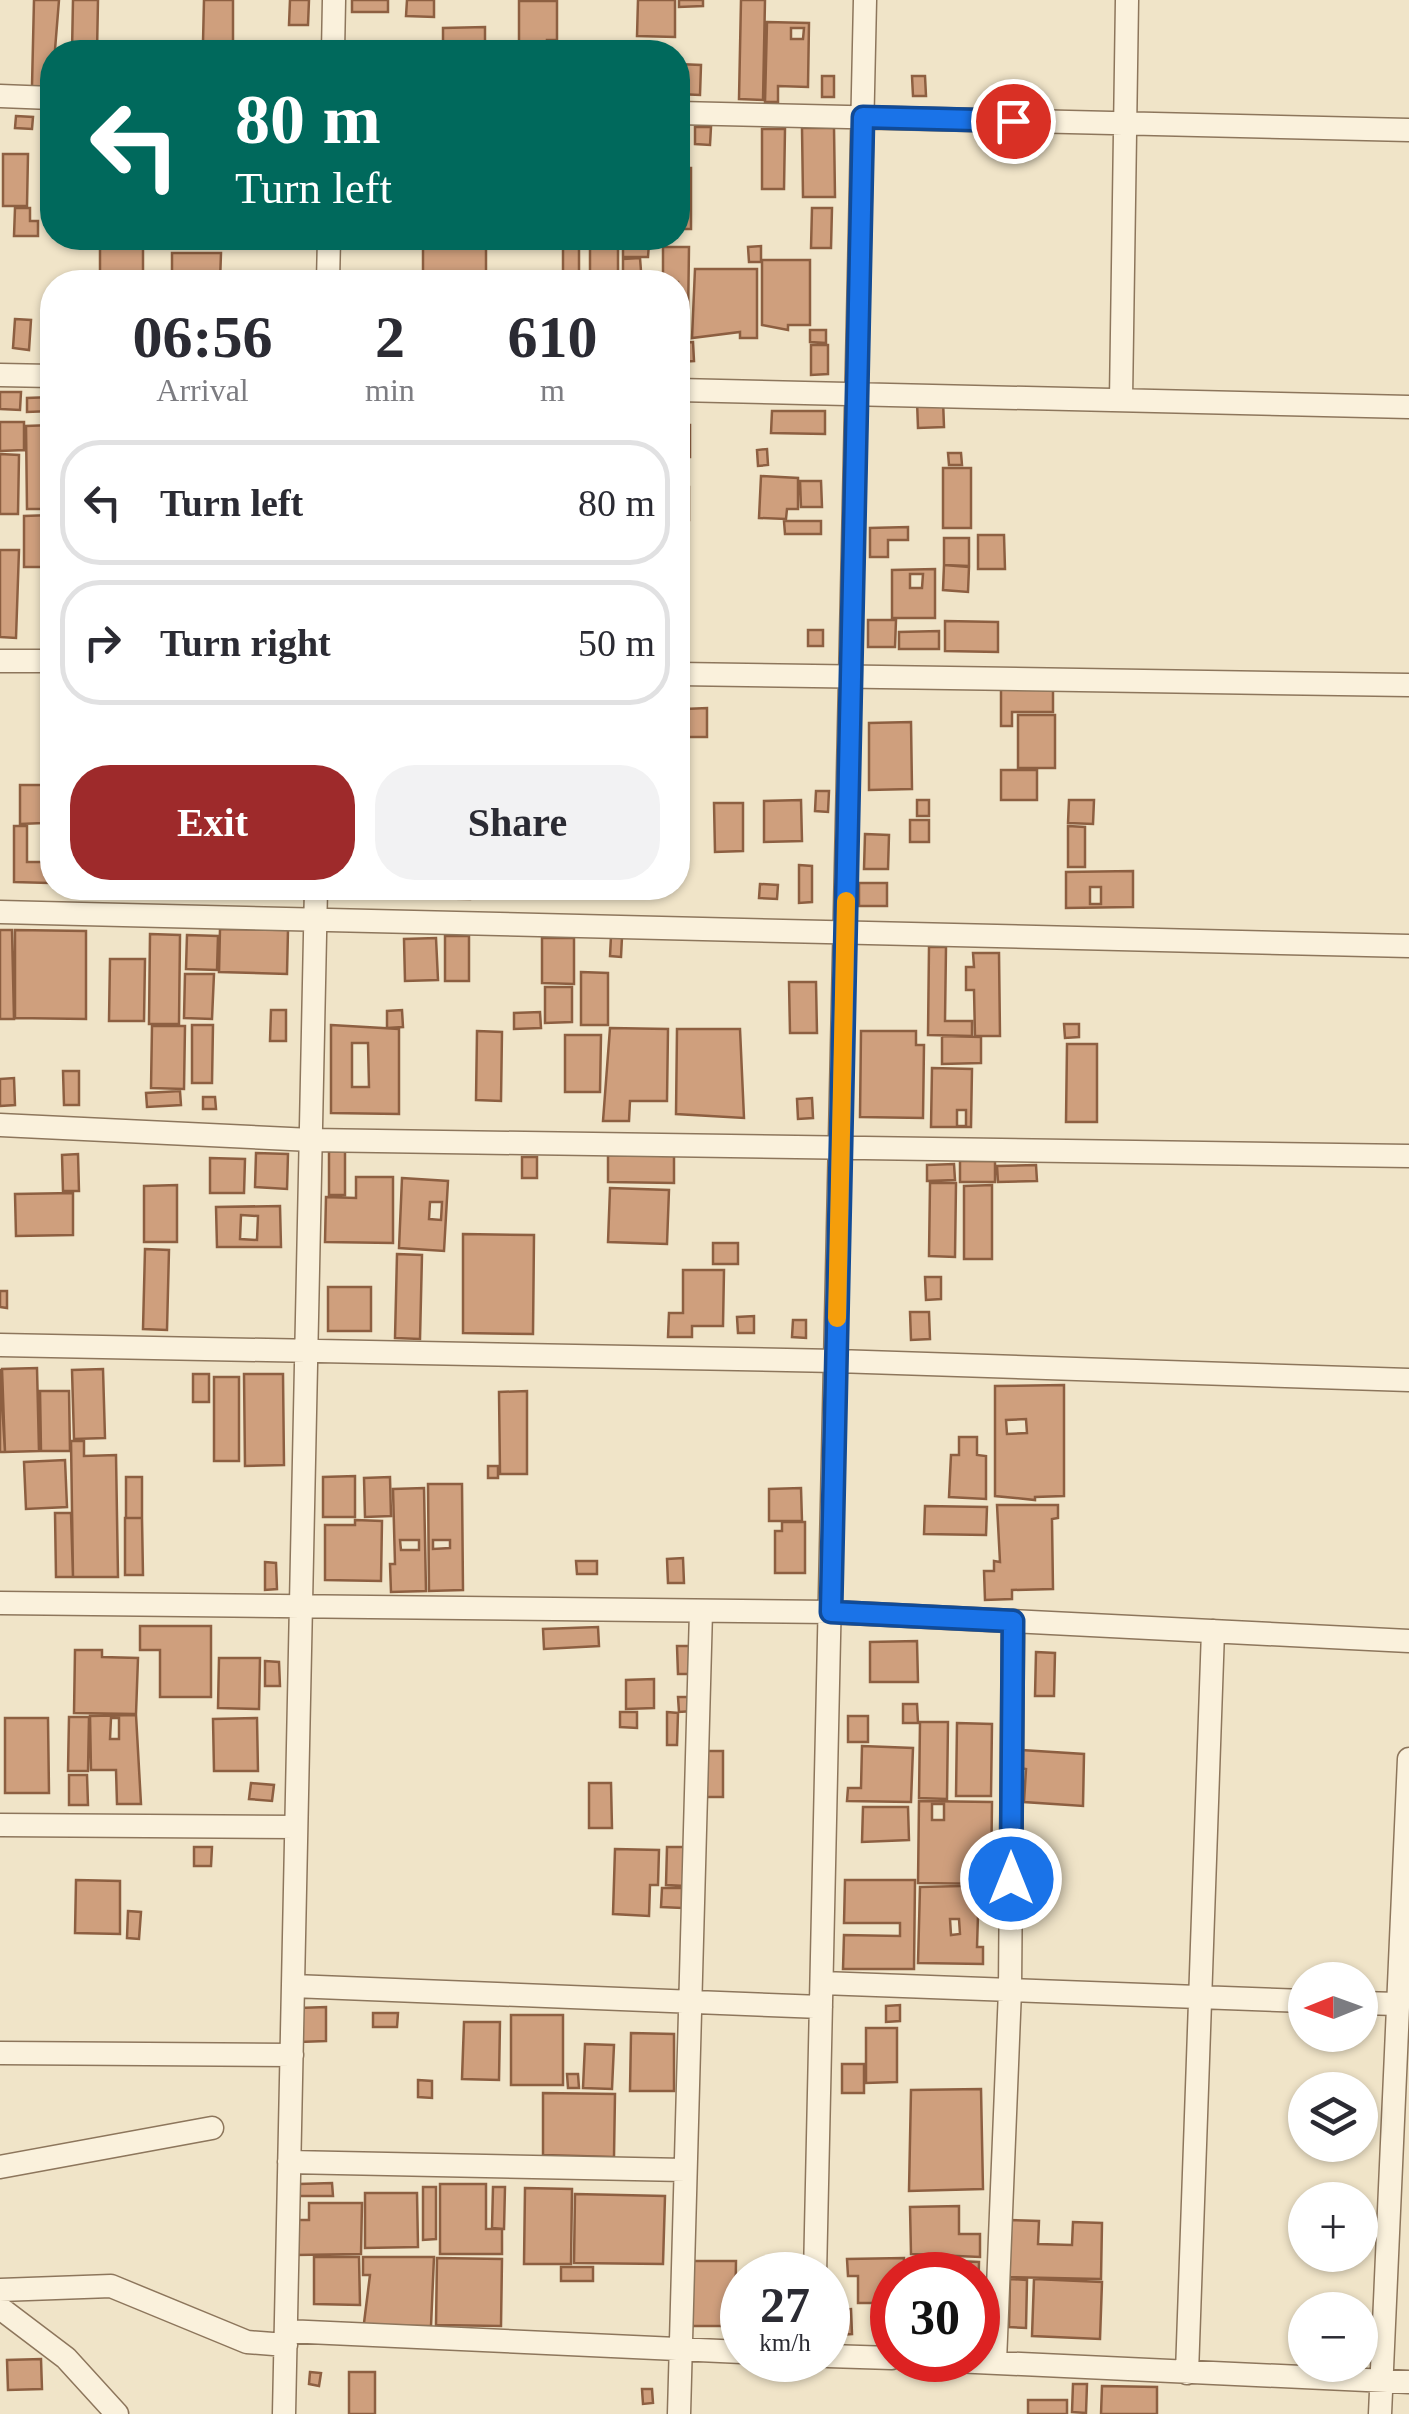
<!DOCTYPE html>
<html lang="en">
<head>
<meta charset="utf-8">
<style>
	:root { --surface:#fff; --page:#f2f2f3; --text:#2b2b33; --muted:#7c7c81; --line:#e1e1e2; --accent:#9e2a2b }
	body { margin:0; font-family:"Times New Roman",serif; background:var(--page); color:var(--text); height:100vh; display:flex; flex-direction:column; font-size:38px; white-space:nowrap }
	* { box-sizing:border-box; margin:0 }
	p { font-size:32px; color:var(--muted) }
	.icon { flex:none; width:55px; height:55px; fill:none; stroke:currentColor; stroke-width:2; stroke-linecap:round; stroke-linejoin:round }
	.map { position:relative; flex:1; overflow:hidden }
	.details { position:absolute; left:40px; top:270px; width:650px; height:630px; display:flex; flex-direction:column; background:var(--surface); border-radius:40px; box-shadow:0 2px 8px #0004 }
	.details>* { flex:none }
	.top-card { position:absolute; left:40px; top:40px; width:650px; height:210px; border-radius:40px; box-shadow:0 2px 8px #0004; background:#00695c; color:#fff; overflow:hidden }
	.needle { width:65px; rotate:269deg }
	.tools { position:absolute; left:1288px; top:1962px; display:grid; gap:20px }
	.tools a { display:grid; place-items:center; width:90px; height:90px; border-radius:50%; background:var(--surface); box-shadow:0 2px 8px #0004; font-size:50px }
	.speed { position:absolute; left:720px; top:2252px; display:flex; gap:20px; font-size:50px; font-weight:700; text-align:center }
	.speed>* { display:grid; place-content:center; width:130px; height:130px; border-radius:50%; background:var(--surface); box-shadow:0 2px 8px #0004; line-height:1 }
	.speed small { font-size:25px; font-weight:400 }
	.speed .limit { border:15px solid #d22; background:#fff; color:#111 }
	.pin { position:absolute; display:grid; place-items:center; width:85px; height:85px; color:#fff; margin:-42px; border:5px solid #fff; border-radius:50%; box-shadow:0 2px 10px #0007 }
	.me { position:absolute; width:110px; margin:-55px; rotate:0deg; stroke-linejoin:round; filter:drop-shadow(0 0 8px #0008) }
	.turn { display:flex; align-items:center; gap:35px; height:210px; padding:0 30px; font-size:45px }
	.turn .icon { width:130px; height:130px; stroke-width:2.5 }
	.turn b { display:block; font-size:70px; line-height:85px }
	.eta { display:flex; justify-content:space-evenly; align-items:center; height:170px; text-align:center }
	.eta b { font-size:60px; font-weight:700; line-height:70px }
	.button { display:flex; gap:20px; margin-top:auto; padding:20px 30px }
	.button a { flex:1; height:115px; border-radius:40px; background:var(--accent); color:#fff; font-size:40px; font-weight:700; line-height:115px; text-align:center }
	.button a+a { background:var(--page); color:var(--text) }
	ul { padding:0; list-style:none }
	li { display:flex; align-items:center; gap:30px; height:125px; margin:0 20px 15px; padding:0 10px; border:5px solid var(--line); border-radius:40px }
	li div { flex:1 }
	li b { display:block; font-size:38px }
	li em { font-style:normal }
	.map>svg:first-child { display:block }
</style>
</head>
<body>
<div class="map">
<svg width="1409" height="2414" viewBox="0 0 1409 2414">
	<rect width="100%" height="100%" fill="#f0e4c8"/>
	<path fill="#cf9f7d" stroke="#8d5f41" stroke-width="2.5" fill-rule="evenodd" d="M34,0h25l-7,87 -20,-1z
		M73,0h25l-1,52h-25z
		M204,0h29v42h-30z
		M290,0h19l-1,25h-19z
		M352,0h36v12h-36z
		M407,0h27v17l-28,-1z
		M638,0h37v37l-38,-1z
		M679,0h24v6l-24,1z
		M741,0h24l-2,100 -24,-1z
		M519,1h38v39h-10v5h-28z
		M767,22l42,1 -1,64 -30,-1v16h-13zM791,28h13l-1,11h-12z
		M485,27v25h-42v-24z
		M500,42h13v10h-13z
		M678,64l23,1 -1,30 -22,-1z
		M822,76h12v21h-12z
		M912,76h13l1,20h-13z
		M16,116l17,1 -1,12 -17,-1z
		M695,127h16l-1,18 -15,-1z
		M802,128h32l1,69h-32z
		M762,129h23l-1,60h-22z
		M3,154h25l-1,52h-24z
		M678,168h13v61h-13z
		M15,208h15v13h8v15h-24z
		M812,208h20l-1,40h-20z
		M423,238h63v44h-55v-6h-8z
		M564,238h56v5l-56,1z
		M623,243h26l-1,14h-25z
		M100,245h43v37h-43z
		M761,246v16h-12l-1,-15z
		M618,247v26h-28v-25z
		M663,247h26l-1,75h-10v-40h-15z
		M563,248h16v28h-16z
		M172,253h49l-1,29h-48z
		M640,258l1,13 -18,1v-13z
		M762,260h48v65h-22v5l-26,-5z
		M695,269h62v69h-17v-6l-48,6z
		M490,280h36v2h-36z
		M15,319l16,1 -2,30 -16,-2z
		M810,330h16v13l-16,-1z
		M693,342l1,19 -16,1v-19z
		M811,345h17v29l-17,1z
		M0,392h21l-1,18 -20,-1z
		M52,397v14l-25,1v-14z
		M943,400l1,27 -26,1 -1,-27z
		M772,411h53v23l-54,-1z
		M0,422h24v28l-24,1z
		M52,425v84h-25l-1,-83z
		M678,425h12v32h-12z
		M767,449l1,16 -10,1 -1,-16z
		M948,453h13l1,12h-13z
		M0,454l19,1 -1,59h-18z
		M943,468h28v60h-28z
		M761,476l37,2v31h-11l-1,10 -27,-1z
		M800,481h21l1,26h-21z
		M678,487h11v33h-11z
		M52,515v52h-28v-51z
		M784,521h37v13h-36z
		M908,527v13h-20v17h-18v-29z
		M978,535h26l1,34h-27z
		M944,538h25v28l-25,-1z
		M0,550h19l-3,88 -16,-1z
		M944,565l25,2 -1,25 -25,-2z
		M935,569v49h-43v-48zM910,574h13l-1,14h-12z
		M868,620h28l-1,27h-27z
		M945,621l53,1v30l-53,-1z
		M678,628h8v26h-8z
		M808,630h15v16h-15z
		M939,631v18h-40v-17z
		M1053,686v26h-41v14h-11v-39z
		M707,708v29h-22v-28z
		M1018,715h37v53h-37z
		M911,722l1,67 -43,1v-67z
		M1001,770h36v30h-36z
		M20,785h32v27h-9v11l-23,1z
		M816,791h13l-1,21 -13,-1z
		M801,800l1,41 -38,1v-41z
		M917,800h12v16h-12z
		M1069,800h25l-1,24 -25,-1z
		M714,803h29v48l-28,1z
		M910,820h19v22h-19z
		M14,826h13v36h22v21l-35,-1z
		M1068,826l17,1v40h-17z
		M865,834l24,1 -1,34h-24z
		M799,865l13,1v36l-13,1z
		M1133,871v36l-67,1v-36zM1090,887h11v17h-11z
		M859,883h28v23h-28z
		M760,884l18,1 -1,14 -18,-1z
		M84,888h66v5l-66,-1z
		M407,888h63v11l-63,-1z
		M220,929l68,1 -1,44 -68,-2z
		M0,930h12l2,89h-14z
		M15,930l71,1v88l-71,-1z
		M150,934l30,1 -1,89h-30z
		M187,935l31,1 -1,34 -31,-1z
		M445,936h24v45h-24z
		M611,936l11,1 -1,20 -11,-1z
		M436,938l2,42 -33,1 -1,-42z
		M542,938h32v46l-32,-1z
		M929,947h17l-1,74h27v15l-44,-1z
		M973,953h26l1,83h-25l-1,-46h-8v-23h8z
		M110,959h35l-1,62h-35z
		M581,972l27,1v52h-27z
		M185,974h29l-2,45 -28,-1z
		M789,982h27l1,51h-27z
		M545,987h27v35l-27,1z
		M271,1010h15v31h-16z
		M402,1010l1,17 -16,1v-17z
		M540,1012l1,16 -27,1v-16z
		M1064,1024h15v13l-14,1z
		M192,1025h21l-1,58h-20z
		M331,1025l68,4v85l-68,-1zM352,1043h16l1,44h-17z
		M152,1026h33l-1,63 -33,-1z
		M610,1028l58,1 -1,72h-37l-1,20h-26z
		M677,1029h63l4,89 -68,-4z
		M477,1031l25,1 -1,69 -25,-1z
		M861,1031h55v14h8l-1,73 -63,-1z
		M565,1035h36l-1,57h-35z
		M942,1036l39,1v26l-39,1z
		M1067,1044h30v78h-31z
		M932,1068l40,1 -1,58h-40zM957,1110h9v16h-9z
		M63,1071h16v34h-15z
		M14,1078l1,27 -15,1v-27z
		M180,1091l1,14 -34,2 -1,-14z
		M203,1097h12l1,12h-13z
		M812,1098l1,20 -15,1 -1,-20z
		M329,1151h16v44h-16z
		M256,1153l32,1 -1,35 -32,-2z
		M78,1154l1,37h-16l-1,-36z
		M608,1155l66,1v27l-66,-1z
		M522,1157h15v21h-15z
		M210,1158l35,1 -1,34h-34z
		M960,1161h35v21h-35z
		M954,1164l1,16 -28,1v-16z
		M1036,1165l1,16 -39,1 -1,-16z
		M356,1177h37v66l-68,-1 1,-45 30,1z
		M402,1178l46,3 -4,70 -45,-3zM430,1202h12l-1,18 -12,-1z
		M930,1183h26l-1,74 -26,-1z
		M177,1185v57h-33v-56z
		M992,1185v74h-28v-73z
		M610,1188l59,2 -2,54 -59,-2z
		M73,1193v42l-57,1 -1,-42z
		M280,1206l1,41h-64l-1,-40zM241,1215l17,1 -1,24 -17,-1z
		M463,1234l71,1 -1,99 -70,-1z
		M713,1243h25v21h-25z
		M145,1249l24,1 -2,80 -24,-1z
		M397,1254l25,1 -2,84 -25,-1z
		M683,1270h41l-1,56h-31v11h-24l1,-24h14z
		M925,1277h16v22l-15,1z
		M328,1287h43v44h-43z
		M0,1291h7v17l-7,-1z
		M910,1312h19l1,27 -19,1z
		M754,1316v17h-16l-1,-16z
		M793,1320h13v18l-14,-1z
		M37,1368l2,83 -34,1 -3,-83z
		M0,1369l5,83h-5z
		M103,1369l2,69 -31,1 -2,-69z
		M193,1374h16v28h-16z
		M244,1374h39l1,91 -39,1z
		M214,1377h25v84h-25z
		M1064,1385v111l-29,1v3l-40,-4v-110zM1026,1419l1,14 -20,1 -1,-14z
		M40,1391h29l1,60h-29z
		M527,1391v83h-27l-1,-82z
		M959,1437h18v18l9,1v43l-37,-2 2,-42h8z
		M71,1441h13v15l32,-1 2,122h-45z
		M65,1460l2,47 -41,2 -2,-47z
		M488,1466h10v12h-10z
		M355,1476v41h-32v-40z
		M126,1477h16v41h-16z
		M390,1477l1,39 -26,1 -1,-39z
		M428,1484h34l1,106 -34,1zM433,1540h17v8l-17,1z
		M424,1488l2,103 -35,1 -1,-28h5l-2,-75zM400,1540h19v10h-18z
		M801,1488l1,33h-33v-32z
		M997,1505h61v13l-6,1 1,70 -41,1v9l-27,1 -1,-29h10v-10l6,1z
		M925,1506l62,1 -1,28 -62,-1z
		M55,1513h16l2,64h-17z
		M125,1518h17l1,57h-18z
		M355,1520l27,1 -1,60 -56,-1v-55h30z
		M782,1522h23v51h-30v-42h7z
		M683,1558l1,25h-16l-1,-24z
		M576,1561h21v13h-20z
		M265,1562l11,1 1,26 -12,1z
		M140,1626h71v71h-51v-47h-20z
		M598,1627l1,19 -55,3 -1,-20z
		M917,1641l1,41h-48v-40z
		M677,1646h15l1,28h-15z
		M75,1650h27v7l36,1 -2,56 -62,-1z
		M1036,1652l19,1 -1,43h-19z
		M219,1658h41l-1,51 -41,-1z
		M265,1661l14,1 1,24h-15z
		M654,1679v29l-28,1v-29z
		M678,1697h15v14l-14,1z
		M903,1704h14l1,19h-15z
		M620,1712h17v16l-17,-1z
		M667,1712l11,1 -1,32h-10z
		M136,1715l5,89h-24l-1,-34h-25l-1,-54zM111,1718h8v21h-9z
		M848,1716h20v26h-20z
		M69,1717h20l-1,54h-20z
		M5,1718h43l1,75h-44z
		M257,1718l1,53h-44l-1,-52z
		M920,1722h28l-1,77 -28,-1z
		M957,1723l35,1 -1,72h-35z
		M862,1746l51,2 -2,54 -64,-1 1,-13h13z
		M1021,1750l63,4 -1,52 -59,-4 2,-33 -6,-1z
		M705,1751h18v46h-17z
		M69,1775h18l1,30h-19z
		M251,1783l23,2 -2,16 -23,-2z
		M589,1783h22l1,45h-23z
		M919,1801l73,1 -1,82 -73,-1zM932,1804h12v16h-12z
		M863,1807h45l1,33 -47,2z
		M194,1847h18l-1,19h-17z
		M667,1847h19v39l-20,-1z
		M615,1849l44,1 -1,35h-8l-1,31 -36,-2z
		M76,1880l44,1v53l-45,-1z
		M845,1880h70l-1,89h-71l1,-34 56,1v-13h-56z
		M961,1886h24l-1,29h-6l-1,32h6v17l-65,-1 2,-76zM950,1919h9l1,15 -9,1z
		M662,1888h20v20l-21,-1z
		M128,1911l13,1 -2,27 -12,-1z
		M900,2005v16l-14,1v-16z
		M326,2007v34l-27,1v-34z
		M373,2013h25l-1,14h-24z
		M511,2015h52v70h-52z
		M464,2022h36l-1,58 -37,-1z
		M866,2028h31v54l-31,1z
		M631,2033l43,1v57h-44z
		M585,2044l29,1 -2,44 -29,-1z
		M842,2064h22v29h-22z
		M567,2074h11l1,14h-11z
		M418,2080l14,1v17l-14,-1z
		M981,2089l2,100 -74,2 2,-101z
		M543,2093l72,1 -1,63 -71,-2z
		M332,2183l1,13h-34v-12z
		M440,2184h46v45h16v25h-62z
		M423,2187h13v52l-13,1z
		M493,2187h12l-1,42 -12,-1z
		M525,2188l47,1 -1,75h-47z
		M365,2193h52l1,54 -53,1z
		M575,2194l90,2 -2,68 -89,-1z
		M309,2203h53l-1,51 -65,1v-35h13z
		M959,2206v28h21v23l-69,-3 -1,-47z
		M1007,2220l32,1 -1,23 34,1 1,-23 29,1 -1,56 -95,-2z
		M314,2257h45l1,48 -46,-1z
		M363,2257h71l-3,69h-54l-14,5 7,-56h-7z
		M437,2258l65,1 -1,67 -65,-1z
		M904,2258v17h-12v35h-10v-7h-24v-27h-10l-1,-17z
		M908,2259l71,3 -1,41v-28h-70z
		M692,2261h44l-1,65h-43z
		M561,2267h32v14h-32z
		M1010,2279l17,1 -1,48 -17,-1z
		M1034,2279l68,3 -2,57 -68,-3z
		M851,2309l1,25 -13,1 -1,-25z
		M41,2359l1,30 -34,1 -1,-30z
		M310,2372l11,1 -2,13 -10,-2z
		M349,2372h26v42h-26z
		M1073,2384h14l-1,29 -14,-1z
		M1102,2386l55,1v27h-56z
		M642,2389h10l1,14 -10,1z
		M1028,2400h39v14h-39z"/>
	<g fill="none" stroke-linecap="round" stroke-linejoin="round">
		<g stroke="#8d765c" stroke-width="25">
			<path id="street" d="M333,52l1,-52
				M0,96l52,2
				M678,113l731,17
				M328,282l1,-44
				M0,375l52,1
				M678,390l731,17
				M1121,400l6,-400
				M0,661h52
				M678,674l731,11
				M0,912l1409,34
				M0,1125l311,15 1098,16
				M0,1345l836,16 573,19
				M0,1603l831,9 578,29
				M0,1825l296,2
				M822,1983l483,18
				M293,1986l528,21
				M1360,2003l38,1
				M0,2053l292,2
				M289,2162l396,8
				M0,2167l212,-39
				M815,2275l50,-2275
				M0,2290l111,-4 136,56 39,3
				M0,2308l66,50 51,56
				M286,2331l456,21
				M828,2356l64,2
				M933,2360l476,22
				M995,2362l15,-372 3,-369
				M1187,2373l26,-742
				M284,2414l32,-1526
				M679,2414l22,-803
				M1380,2414l29,-655"/>
		</g>
		<use href="#street" stroke="#faf1dc" stroke-width="22"/>
	</g>
	<g fill="none" stroke-linecap="round" stroke-linejoin="round">
		<g stroke="#114b97" stroke-width="25">
			<path id="route" d="M1011,1879l2,-258 -182,-9 32,-1495 150,4"/>
		</g>
		<use href="#route" stroke="#1a73e8" stroke-width="18"/>
		<path stroke="#f59e0b" stroke-width="18" d="M837,1318l9,-417"/>
	</g>
</svg>
<div class="tools">
<a><svg class="needle" viewBox="-14 -14 28 28"><path d="M0-13l5 13h-10z" fill="#e53935"/><path d="M0 13l5-13h-10z" fill="#7c7c81"/></svg></a>
<a><svg class="icon" aria-label="layers" viewBox="0 0 24 24"><path d="M12 4l9 5-9 5-9-5zM3 14l9 5 9-5"/></svg></a>
<a>+</a>
<a>−</a>
</div>
<div class="speed"><div>27<small>km/h</small></div><div class="limit">30</div></div>
<div class="pin" style="left:1013px;top:121px;background:#d93025"><svg class="icon" aria-label="arrive" viewBox="0 0 24 24"><path d="M6 21V4h12l-3 4 3 4H6"/></svg></div>
<svg class="me" style="left:1011px;top:1879px" viewBox="-20 -20 40 40"><circle r="17" fill="#1a73e8" stroke="#fff" stroke-width="3"/><path d="M0-11L8 9 0 5-8 9z" fill="#fff"/></svg>
<div class="top-card">
<div class="turn"><svg class="icon" aria-label="left" viewBox="0 0 24 24"><path d="M17 20v-9H6M10 6l-5 5 5 5"/></svg><div><b>80 m</b>Turn left</div></div>
</div>
<section class="details">
<div class="eta">
<div><b>06:56</b><p>Arrival</p></div>
<div><b>2</b><p>min</p></div>
<div><b>610</b><p>m</p></div>
</div>
<ul>
<li><svg class="icon" aria-label="left" viewBox="0 0 24 24"><path d="M17 20v-9H6M10 6l-5 5 5 5"/></svg><div><b>Turn left</b></div><em>80 m</em></li>
<li><svg class="icon" aria-label="right" viewBox="0 0 24 24"><path d="M7 20v-9h11M14 6l5 5-5 5"/></svg><div><b>Turn right</b></div><em>50 m</em></li>
</ul>
<div class="button"><a>Exit</a><a>Share</a></div>
</section>
</div>
</body>
</html>
